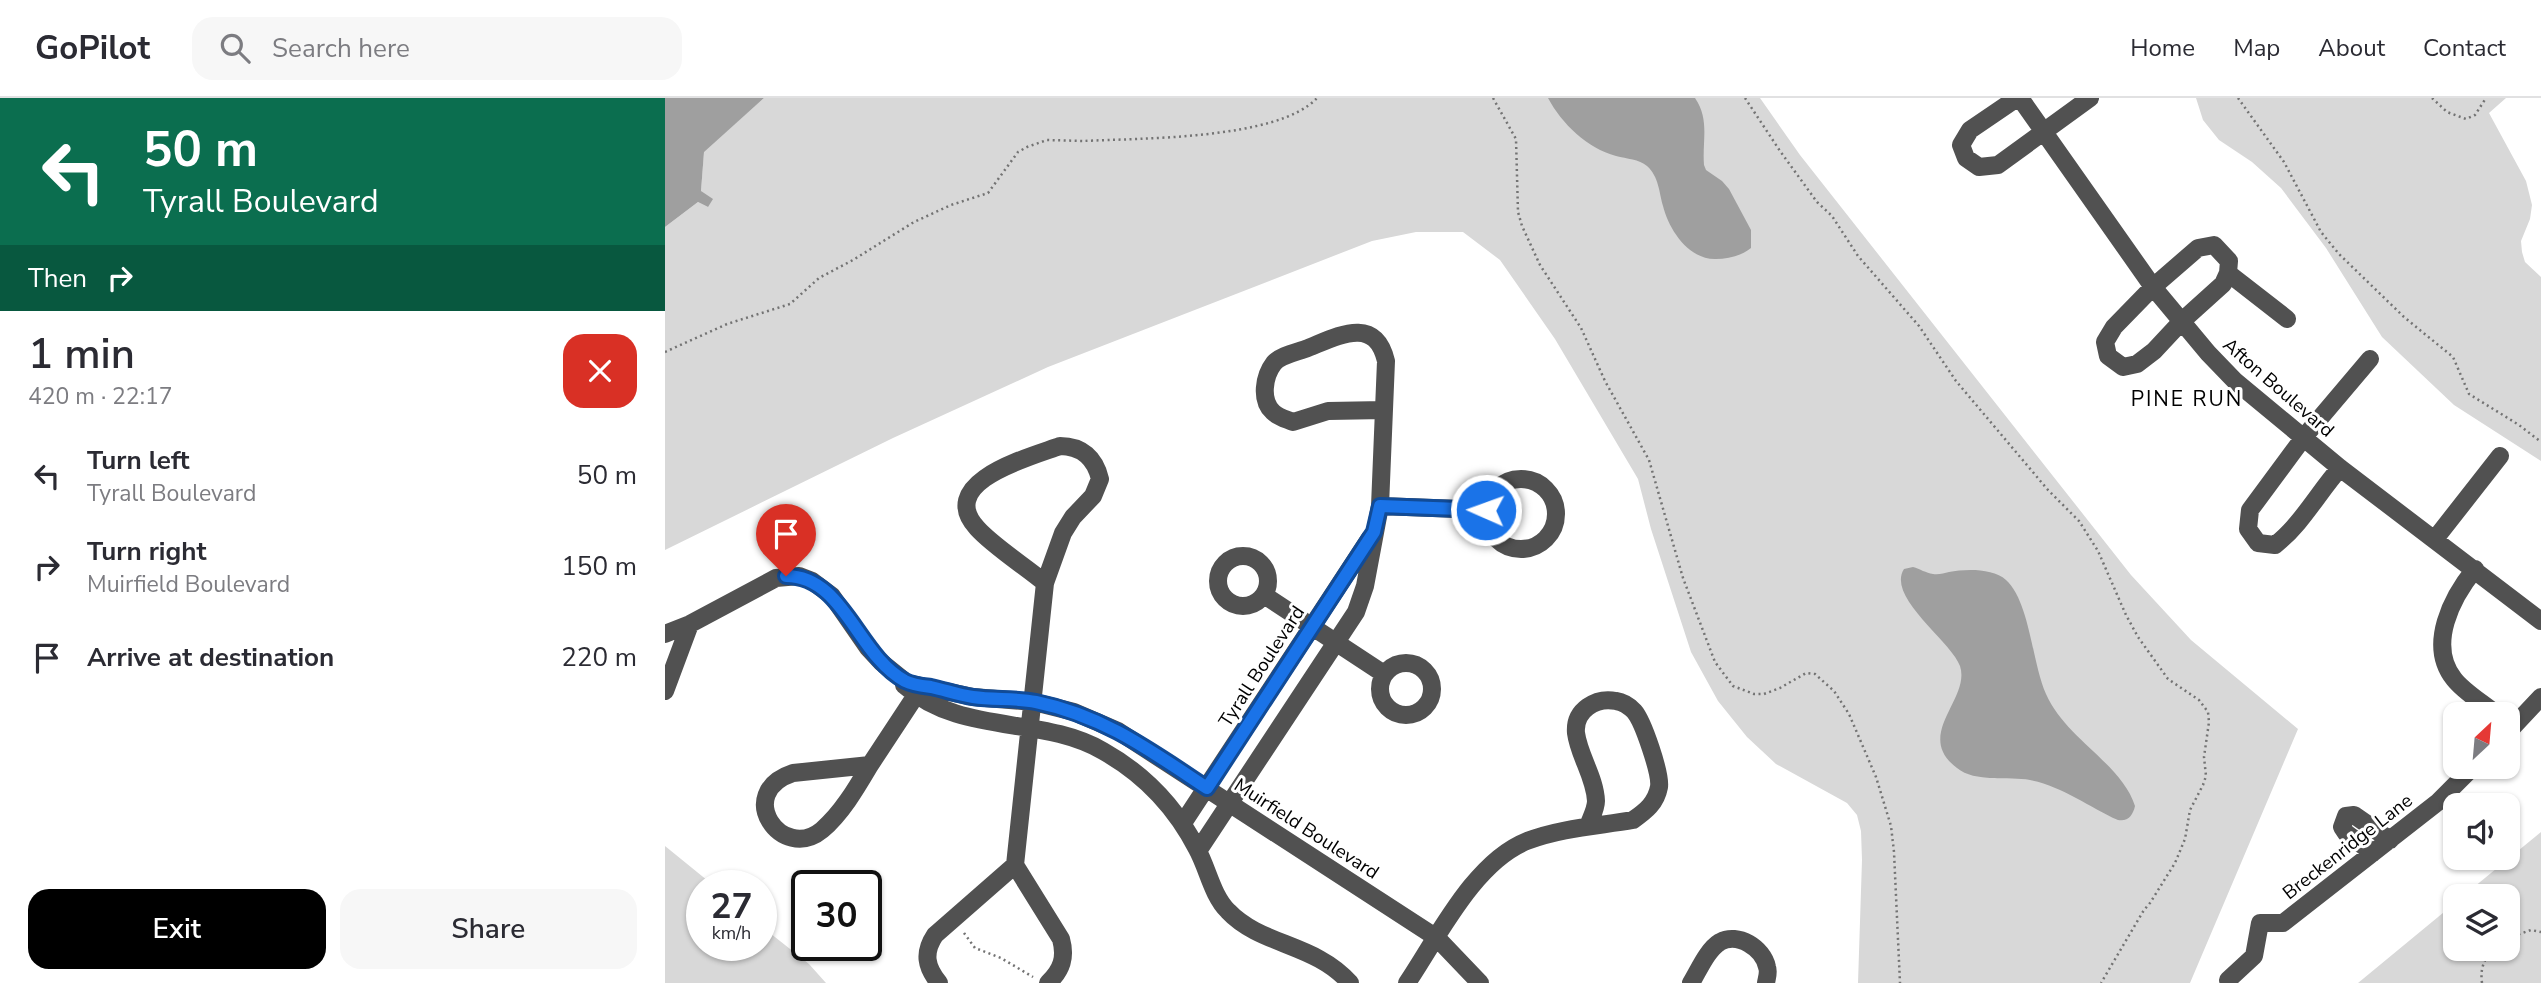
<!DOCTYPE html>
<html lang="en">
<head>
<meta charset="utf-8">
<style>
	:root { --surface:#fff; --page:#f7f7f7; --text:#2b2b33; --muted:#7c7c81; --line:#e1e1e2; --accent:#000 }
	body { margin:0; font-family:"Nunito Sans",sans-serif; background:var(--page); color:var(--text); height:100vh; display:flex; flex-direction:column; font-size:26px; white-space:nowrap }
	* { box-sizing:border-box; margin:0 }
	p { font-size:23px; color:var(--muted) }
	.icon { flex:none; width:38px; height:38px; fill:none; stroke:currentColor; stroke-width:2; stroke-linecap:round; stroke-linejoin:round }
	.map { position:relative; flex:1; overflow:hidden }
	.sheet { display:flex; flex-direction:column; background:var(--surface); width:665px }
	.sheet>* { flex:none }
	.top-card { background:#0b6e4f; color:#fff; overflow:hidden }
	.needle { width:46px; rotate:26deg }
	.tools { position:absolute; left:1778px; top:604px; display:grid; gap:14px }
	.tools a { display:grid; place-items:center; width:77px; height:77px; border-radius:14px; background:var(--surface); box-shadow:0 2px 5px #0004; font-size:35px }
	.speed { position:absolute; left:21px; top:772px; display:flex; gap:14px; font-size:35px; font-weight:700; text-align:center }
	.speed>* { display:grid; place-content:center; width:91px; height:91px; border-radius:50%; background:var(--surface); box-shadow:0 2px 5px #0004; line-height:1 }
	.speed small { font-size:18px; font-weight:400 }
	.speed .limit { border:4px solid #111; border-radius:10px; background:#fff; color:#111 }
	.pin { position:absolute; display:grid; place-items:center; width:60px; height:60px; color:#fff; margin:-72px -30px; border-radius:50% 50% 50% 0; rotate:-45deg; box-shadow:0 0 7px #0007 }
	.pin .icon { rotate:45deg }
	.me { position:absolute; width:77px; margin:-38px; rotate:272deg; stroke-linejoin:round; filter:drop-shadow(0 0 5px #0008) }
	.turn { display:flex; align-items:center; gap:24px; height:147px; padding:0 28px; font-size:32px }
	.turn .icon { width:91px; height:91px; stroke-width:2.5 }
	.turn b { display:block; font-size:49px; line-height:60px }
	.then { display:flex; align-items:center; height:66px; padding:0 28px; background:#0003; gap:14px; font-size:26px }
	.round { display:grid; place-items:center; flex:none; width:74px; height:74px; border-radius:21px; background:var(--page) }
	.head { display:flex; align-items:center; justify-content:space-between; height:119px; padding:0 28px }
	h1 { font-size:42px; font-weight:600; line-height:52px }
	.primary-button { display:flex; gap:14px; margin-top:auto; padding:14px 28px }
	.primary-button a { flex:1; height:80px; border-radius:21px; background:var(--accent); color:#fff; font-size:28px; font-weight:600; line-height:80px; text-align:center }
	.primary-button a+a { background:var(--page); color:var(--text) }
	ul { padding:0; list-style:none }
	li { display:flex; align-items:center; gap:21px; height:91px; padding:0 28px }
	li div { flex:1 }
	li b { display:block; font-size:26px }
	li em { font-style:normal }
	header { display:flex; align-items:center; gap:42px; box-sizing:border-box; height:98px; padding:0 35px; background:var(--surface); border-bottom:2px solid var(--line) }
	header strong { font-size:33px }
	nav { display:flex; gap:38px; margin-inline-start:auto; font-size:24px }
	.search { width:490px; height:63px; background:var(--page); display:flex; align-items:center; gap:18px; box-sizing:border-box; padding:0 24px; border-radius:21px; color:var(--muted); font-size:26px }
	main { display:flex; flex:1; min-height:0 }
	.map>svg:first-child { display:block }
</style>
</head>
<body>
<header>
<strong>GoPilot</strong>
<div class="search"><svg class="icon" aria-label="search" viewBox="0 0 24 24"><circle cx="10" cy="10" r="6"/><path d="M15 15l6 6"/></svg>Search here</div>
<nav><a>Home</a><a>Map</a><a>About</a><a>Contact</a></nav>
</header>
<main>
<section class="sheet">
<div class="top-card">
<div class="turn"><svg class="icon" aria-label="left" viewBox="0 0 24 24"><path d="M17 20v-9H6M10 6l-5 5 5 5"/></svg><div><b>50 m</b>Tyrall Boulevard</div></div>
<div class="then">Then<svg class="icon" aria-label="right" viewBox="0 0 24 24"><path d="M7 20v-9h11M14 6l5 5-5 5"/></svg></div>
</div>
<div class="head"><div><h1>1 min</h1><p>420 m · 22:17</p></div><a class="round" style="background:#d93025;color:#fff"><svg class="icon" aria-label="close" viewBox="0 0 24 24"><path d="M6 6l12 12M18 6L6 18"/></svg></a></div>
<ul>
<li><svg class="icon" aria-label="left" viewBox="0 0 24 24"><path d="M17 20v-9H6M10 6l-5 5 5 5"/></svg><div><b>Turn left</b><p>Tyrall Boulevard</p></div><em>50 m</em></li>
<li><svg class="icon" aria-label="right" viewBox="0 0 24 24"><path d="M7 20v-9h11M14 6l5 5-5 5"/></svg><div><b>Turn right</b><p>Muirfield Boulevard</p></div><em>150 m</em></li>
<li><svg class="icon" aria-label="arrive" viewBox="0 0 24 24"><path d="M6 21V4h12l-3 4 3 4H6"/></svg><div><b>Arrive at destination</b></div><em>220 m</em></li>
</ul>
<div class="primary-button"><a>Exit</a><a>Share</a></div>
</section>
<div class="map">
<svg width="1876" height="885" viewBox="0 0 1876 885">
	<rect width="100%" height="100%" fill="#fff"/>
	<path fill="#d8d8d8" d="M99,0h996l40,57 331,420 60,65 107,89 -108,254h-332l4,-123 -1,-29 -4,-16 -10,-12 -71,-39 -29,-27 -29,-36 -27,-49 -40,-123 -13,-50 -83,-140 -55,-79 -37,-28h-47l-44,9 -324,126 -155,71 -228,112v-323l33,-25 10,5 -7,-16 3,-40z
		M1531,0h310l-17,15 37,68 6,24 -2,14 -9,22 1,11 3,10 16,15v184l-87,-56 -72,-68 -56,-89 -45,-60 -29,-26 -33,-22 -16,-20z
		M1876,734v151h-183l97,-80v45h53v-52h-45z
		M0,748l48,39 -11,1v59h59v-19l48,38 17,19h-161z"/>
	<path fill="#9f9f9f" d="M0,0h99l-60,54 -3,39 12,8 -5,8 -10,-5 -33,25z
		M883,0h147c15,22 7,43 9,67l2,5 16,11 7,8 22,41v18c-10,8 -23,11 -35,11 -27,1 -47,-29 -53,-53 -4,-14 -4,-29 -16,-40 -8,-7 -20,-7 -31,-10 -29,-8 -54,-32 -68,-58z
		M1248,469c7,2 13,6 20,7 6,1 11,-1 16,-2 16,-3 44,-4 57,8 24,22 26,83 40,114 19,44 76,70 89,112 -2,9 -7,16 -17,14 -29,-13 -56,-34 -88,-40 -21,-4 -55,3 -73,-12 -44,-33 14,-69 3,-102 -9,-25 -74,-69 -56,-97z"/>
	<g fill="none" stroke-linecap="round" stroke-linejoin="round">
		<path stroke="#737373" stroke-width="2.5" stroke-dasharray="2 3.5" stroke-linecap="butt" d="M828,0l23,41 2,73 4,14 18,39 41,63 24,53 44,79 34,118 32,84 18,24 21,8h10l16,-6 26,-15 9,1 19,17 15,23 27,63 15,49 3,26 6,131
			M1080,0l35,53 37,51 15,14 26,40 61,70 37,55 92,109 31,31 19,30 28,64 12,22 30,42 31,21 9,12 1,10 -5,35 2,19 -3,9 -13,25 -5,29 -10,24 -25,40 -6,7 -43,73
			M1573,0l46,64 37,70 18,22 65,63 49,40 16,37 50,31 22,17
			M1767,0l15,14 19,7 9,-4 11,-17
			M0,254l62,-28 63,-20 29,-26 34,-18 61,-38 37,-17 37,-12 30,-41 9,-5 20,-7 36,1c57,-3 195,-1 234,-43
			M299,835l11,15 26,10 32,19
			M1843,840l23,-8 10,2
			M1817,885c-2,-15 2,-24 12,-35"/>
		<path stroke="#515151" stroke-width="18" d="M1352,0l-47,32 -9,15 5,13 13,9 19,-2 92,-67
			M1355,0l133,189 55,66 27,28 105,87 201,153
			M1549,147l15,16 -1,12 -5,11 -41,37 -28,30 -17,13 -14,3 -15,-11 -3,-14 9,-15 39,-40 45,-39z
			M1563,175l59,46
			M1675,370c-22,25 -39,57 -65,77l-17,-2 -10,-14 2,-19 54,-73 66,-78
			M821 416a35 35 0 1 1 70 0a35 35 0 1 1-70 0Z
			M715,408l106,4
			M1770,441l65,-83
			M553 483a25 25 0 1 1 50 0a25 25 0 1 1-50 0Z
			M1810,471c-23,28 -48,76 -21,110 10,13 29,24 42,35
			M380,485c-19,-16 -52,-37 -68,-55 -42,-46 53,-71 83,-82 22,0 35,12 40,33l-7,17 -20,21 -10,16 -18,50 -30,282 46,74c5,18 1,31 -13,44
			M599,497l120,79
			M0,536l25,-10 86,-46 23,-2 13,5 20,15 36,52 13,14 26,21 66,14 61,5 40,10 44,19 319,207 43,45
			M715 591a26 26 0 1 1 52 0a26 26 0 1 1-52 0Z
			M239,587c57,51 137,30 199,66 41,23 73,57 94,98 11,20 15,46 31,62 33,35 87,32 122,72
			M0,593l25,-67
			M1843,634l33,-35
			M205,667c-13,22 -28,48 -48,65 -40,33 -89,-37 -29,-57l77,-8 52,-79
			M518,725l187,-285
			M533,753l158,-239 9,-26 15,-80 6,-145c-11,-46 -48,-25 -78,-13 -10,4 -27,7 -34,15 -10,13 -14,37 -1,49 5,5 13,7 20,10l35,-11 56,-1
			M1708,755l-27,-20 -4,-6 4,-11 8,-1 36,25
			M1563,882l26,-24 6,-33h23l155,-121 36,-36
			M274,885c-13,-16 -16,-30 -4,-48l80,-70
			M742,885c31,-46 67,-121 120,-142 34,-13 71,-15 106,-21 13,-9 23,-17 26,-33 2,-13 -16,-66 -25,-76 -5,-5 -11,-9 -18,-10 -20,-4 -42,9 -40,32 3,23 19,44 20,68 0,8 -5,17 -8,25
			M1026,885c8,-13 16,-33 29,-41 18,-10 43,6 47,25 2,5 0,10 -1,16"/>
	</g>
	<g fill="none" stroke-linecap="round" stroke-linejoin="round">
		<g stroke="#114b97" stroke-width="18">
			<path id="route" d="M121,478c58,0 71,79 119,105 8,4 18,5 26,6 14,3 28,8 42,10 21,3 43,1 63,5 68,14 115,49 171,86l167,-256 6,-26 106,4"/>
		</g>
		<use href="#route" stroke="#1a73e8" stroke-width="12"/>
	</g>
	<g text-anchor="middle" stroke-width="6" stroke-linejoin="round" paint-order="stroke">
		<g font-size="19" fill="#000" stroke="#fff">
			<text transform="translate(1614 289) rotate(41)" y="7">Afton Boulevard</text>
			<text transform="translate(596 568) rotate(-57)" y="7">Tyrall Boulevard</text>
			<text transform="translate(642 730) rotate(33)" y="7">Muirfield Boulevard</text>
			<text transform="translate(1682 748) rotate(-38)" y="7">Breckenridge Lane</text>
		</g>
		<g font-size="21" letter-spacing="2" fill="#000" stroke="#fff">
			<text x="1522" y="308">PINE RUN</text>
		</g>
	</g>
</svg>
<div class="tools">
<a><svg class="needle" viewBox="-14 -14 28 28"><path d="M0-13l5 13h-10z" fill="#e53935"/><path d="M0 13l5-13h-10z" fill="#7c7c81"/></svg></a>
<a><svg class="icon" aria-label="sound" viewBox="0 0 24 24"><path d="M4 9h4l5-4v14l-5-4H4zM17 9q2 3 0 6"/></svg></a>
<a><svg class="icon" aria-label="layers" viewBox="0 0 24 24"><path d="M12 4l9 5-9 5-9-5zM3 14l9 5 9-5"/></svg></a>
</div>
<div class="speed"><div>27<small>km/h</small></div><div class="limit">30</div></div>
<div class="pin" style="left:121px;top:478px;background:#d93025"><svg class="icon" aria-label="arrive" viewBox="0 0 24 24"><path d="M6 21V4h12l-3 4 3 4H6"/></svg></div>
<svg class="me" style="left:821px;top:412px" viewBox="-20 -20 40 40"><circle r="17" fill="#1a73e8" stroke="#fff" stroke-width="3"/><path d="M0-11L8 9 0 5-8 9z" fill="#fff"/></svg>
</div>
</main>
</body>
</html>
